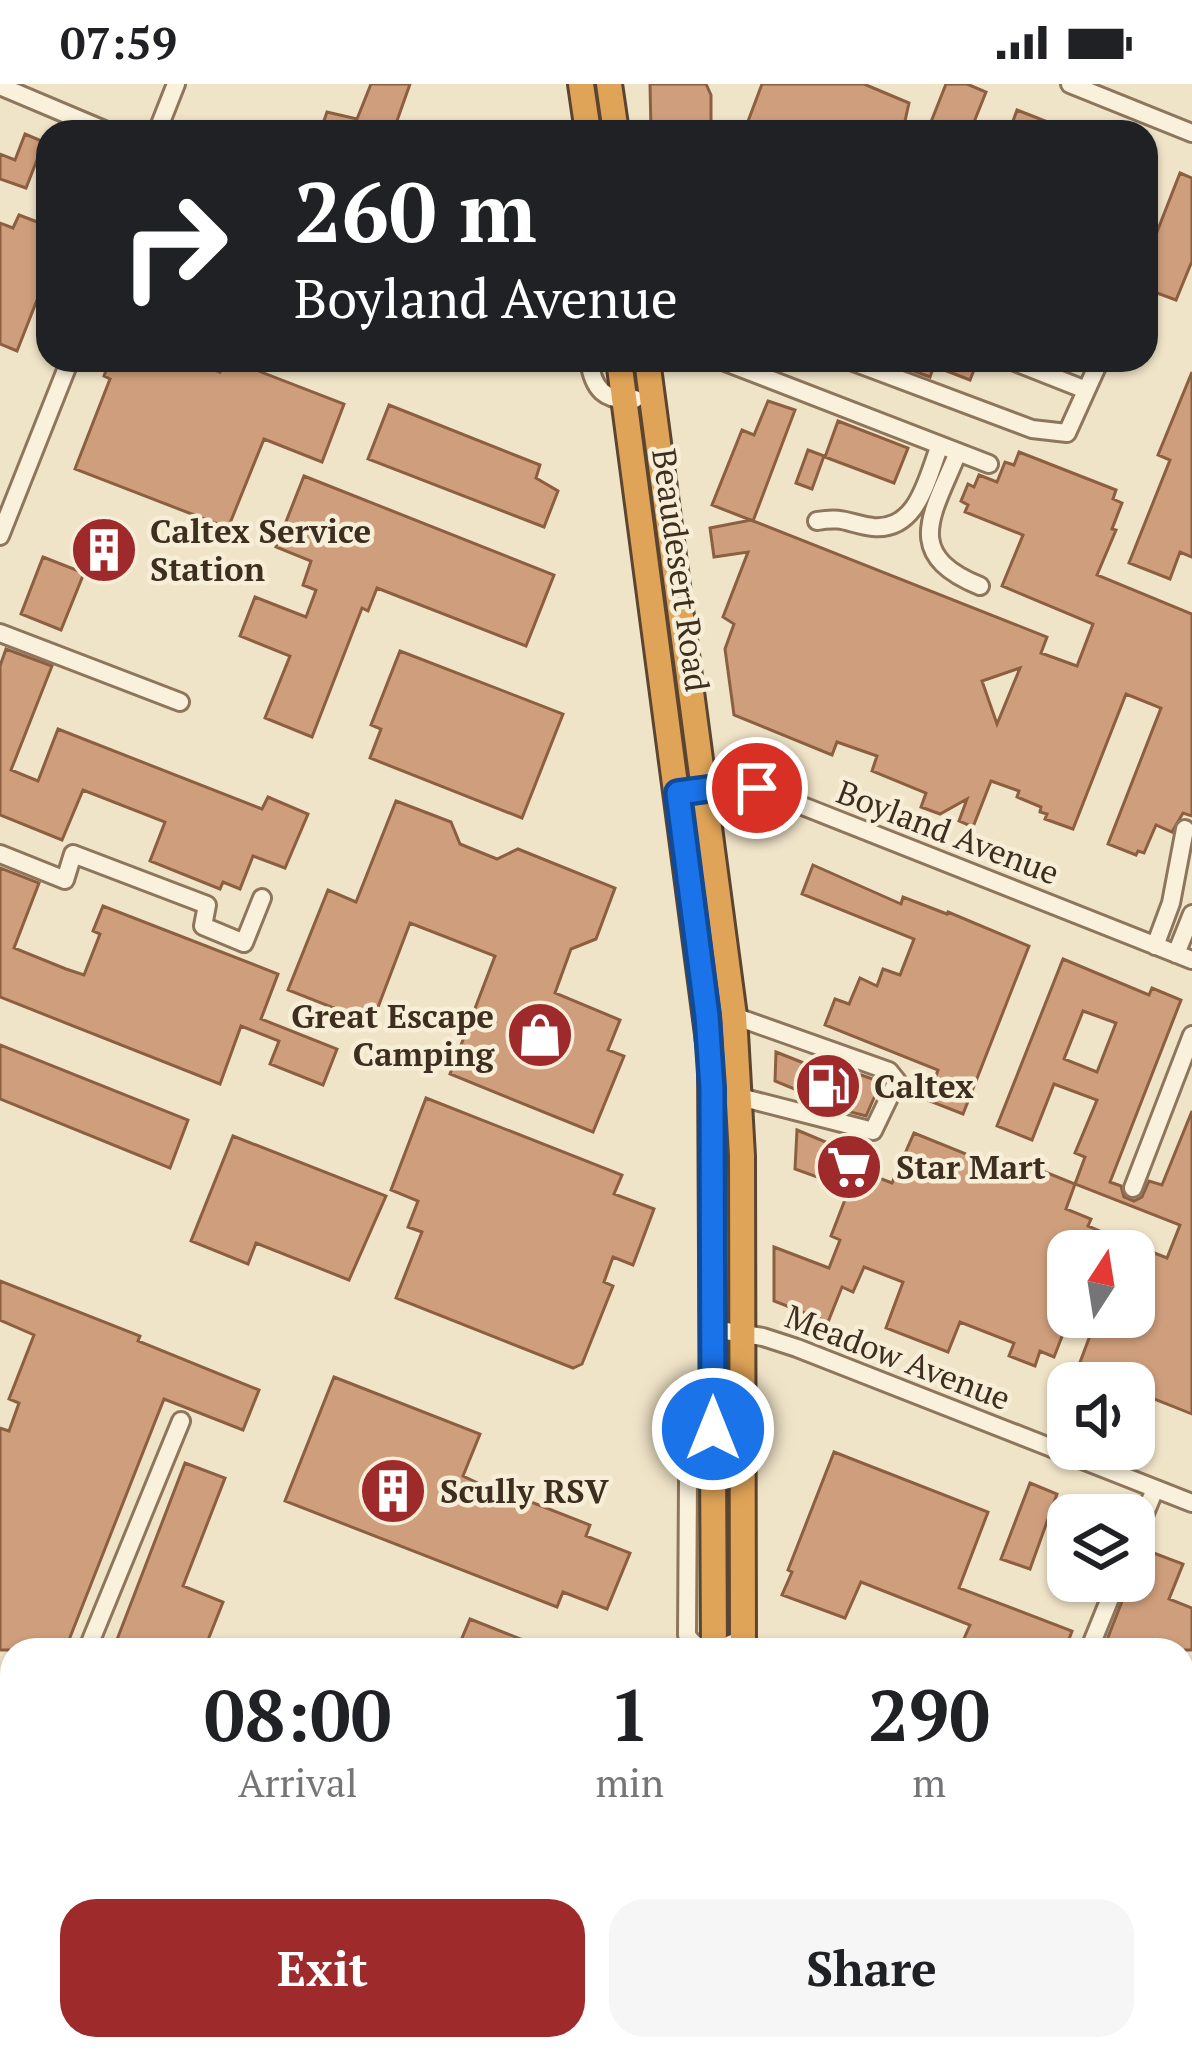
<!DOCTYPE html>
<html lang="en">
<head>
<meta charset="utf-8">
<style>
	:root { --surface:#fff; --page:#f6f6f6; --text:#202124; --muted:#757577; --accent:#9e2a2b }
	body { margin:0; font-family:"PT Serif",serif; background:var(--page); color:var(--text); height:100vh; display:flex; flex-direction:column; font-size:45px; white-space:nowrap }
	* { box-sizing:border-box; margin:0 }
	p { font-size:39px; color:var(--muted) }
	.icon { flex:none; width:66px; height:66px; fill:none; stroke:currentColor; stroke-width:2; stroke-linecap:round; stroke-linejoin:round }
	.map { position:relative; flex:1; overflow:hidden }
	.panel { position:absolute; left:0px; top:1554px; width:1194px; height:423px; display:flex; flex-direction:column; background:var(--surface); border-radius:36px 36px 0 0; box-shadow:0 3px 9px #0004 }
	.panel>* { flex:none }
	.hud { position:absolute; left:36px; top:36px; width:1122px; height:252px; border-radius:36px; box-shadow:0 3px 9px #0004; background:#202124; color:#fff; overflow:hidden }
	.needle { width:78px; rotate:12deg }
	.controls { position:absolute; left:1047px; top:1146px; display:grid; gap:24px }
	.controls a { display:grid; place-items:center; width:108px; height:108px; border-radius:24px; background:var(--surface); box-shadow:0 3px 9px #0004; font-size:60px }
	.pin { position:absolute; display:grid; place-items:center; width:102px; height:102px; color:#fff; margin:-51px; border:6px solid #fff; border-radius:50%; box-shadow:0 3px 12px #0007 }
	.me { position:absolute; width:132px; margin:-66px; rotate:0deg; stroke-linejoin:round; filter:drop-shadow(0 0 9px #0008) }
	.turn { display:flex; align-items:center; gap:42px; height:252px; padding:0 60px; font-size:54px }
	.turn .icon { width:156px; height:156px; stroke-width:2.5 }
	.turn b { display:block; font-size:84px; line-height:102px }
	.eta { display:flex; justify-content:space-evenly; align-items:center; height:204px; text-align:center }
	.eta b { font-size:72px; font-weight:700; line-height:84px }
	.button { display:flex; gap:24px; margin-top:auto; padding:24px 60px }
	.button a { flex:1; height:138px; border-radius:36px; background:var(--accent); color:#fff; font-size:48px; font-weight:700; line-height:138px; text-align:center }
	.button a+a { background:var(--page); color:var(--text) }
	.status { display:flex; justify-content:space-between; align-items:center; height:84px; padding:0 60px; background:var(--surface); direction:ltr }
	.status svg { height:33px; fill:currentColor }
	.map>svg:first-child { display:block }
</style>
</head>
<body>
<div class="status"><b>07:59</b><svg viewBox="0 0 49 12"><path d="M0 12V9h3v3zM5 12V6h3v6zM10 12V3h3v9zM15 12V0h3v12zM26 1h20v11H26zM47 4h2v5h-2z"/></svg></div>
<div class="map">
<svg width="1192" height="1976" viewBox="0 0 1192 1976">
	<rect width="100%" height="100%" fill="#f0e4c8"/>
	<path fill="#cf9f7d" stroke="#8d5f41" stroke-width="3" fill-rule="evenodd" d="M371,0h39l-17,48h-73l7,-20 30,7z
		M650,0h56l5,11v37l-60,-1z
		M762,0h102l45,19 -4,18 22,11 19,-48h21l19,8 -16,40h-226z
		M1017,26l54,21 -1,1h-61z
		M25,50l19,8 -18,46 -26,-9v-25l15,6z
		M1180,89l12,5v83l-16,39 -30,-11v-29z
		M19,131l29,11 -6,29 6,2v15l-31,79 -17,-7v-121l13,5z
		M110,276h79l31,12 4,-12h6l114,44 -22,58 -58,-23 -36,89 -153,-59 35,-90 -6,-3z
		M884,276h94l-8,20 -36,-14 -4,11z
		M1192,288v185l-12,-5 -10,27 -41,-16 41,-103 -12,-5z
		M768,317l27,9 -42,111 -41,-16 30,-75 12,5z
		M389,321l151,60 -4,13 22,13 -14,36 -176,-68z
		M838,337l70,27 -14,35 -69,-26z
		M808,366l16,6 -12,33 -16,-6z
		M1019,368l97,38 -3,9 9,4 -10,26 4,1 -19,45 95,39v202l-9,-3 -11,19 -16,-7 -12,28 -6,-2 -2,4 -28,-11 53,-136 -35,-14 -53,135 -28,-10 2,-5 -7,-2 1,-5 -24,-10 2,-6 -28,-10 -18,46 -14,-6 8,-22 -27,15 -19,-7 5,-14 -54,-22 5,-15 -40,-14 -5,13 -98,-40 -9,-66 9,-25 -11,-7 25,-65 -34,5 -4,-29 41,-8 296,117 -6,16 36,13 16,-42 -91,-38 21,-51 -58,-23 3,-7 -7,-4 7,-17 6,3 5,-12 18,7 8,-20 9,3zM1020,584l-23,56 -15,-43z
		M304,392l250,99 -28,71 -149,-58 -9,23 -6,-3 -50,129 -47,-19 25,-62 -50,-20 15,-39 51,20 10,-27 -13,-5 8,-24 -35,-14z
		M101,446l19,8 -13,32 -19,-8z
		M43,473l41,16 -23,57 -40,-16z
		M6,565l46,17 -41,104 27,11 20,-52 204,80 6,-12 40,17 -23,54 -32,-12 -13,33 -17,-7 -3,7 -70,-28 15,-39 -82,-32 -21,50 -62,-25v-149z
		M400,567l163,63 -41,104 -152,-60 11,-29 -10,-4z
		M396,717l55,21 9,22 37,15 21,-10 97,39 -19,51 -25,10 -16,44 65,27 -12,30 16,6 -31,76 -143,-58 45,-118 -85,-33 -38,100 -84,-33 40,-100 28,12z
		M813,781l88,39 2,-7 44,17 1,-2 81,34 -66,168 -36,-14 11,-30 -113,-45 10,-26 14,5 11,-26 17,8 6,-17 17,6 14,-36 -112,-45z
		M0,784l39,15 -25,65 52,21 18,6 16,-41 -7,-3 10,-25 175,68 -17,45 76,30 -14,36 -53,-21 9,-23 -38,-15 -21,58 -220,-87z
		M1063,875l86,36 3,-7 29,12 -71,182 11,4 3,11 10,4 8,-4 7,-16 13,4 30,-74v303l-58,-23v-8h-47l4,-13 -12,-5 18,-48h37v-72l33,13 13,-33 -105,-41 10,-27 -10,-4 22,-53 -43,-16 -22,56 -35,-14zM1083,927l33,12 -19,49 -33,-13z
		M0,961l188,75 -18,48 -170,-69z
		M776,968l48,19 3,-8 54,19 -15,34 -42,-11 -12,-4 2,-4 -39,-16z
		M426,1014l196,77 -8,19 40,15 -21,56 -20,-8 -9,25 9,4 -31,78 -9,4 -177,-70 26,-66 -14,-5 10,-26 -27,-11z
		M797,1046l74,31 -5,12 26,10 22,-50 104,42 5,-12 52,21 -9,25 25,10 -3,7 14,6 -7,19h-27v70l-14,36 -14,-6 -5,15 -26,-10 5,-13 -54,-21 -12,30 -62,-24 17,-46 -39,-15 -11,25 -11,-5 -14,35 -54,-21v-54l55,21 11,-28 -9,-4 20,-52 -31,-12 -3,5 -22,-8z
		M233,1052l153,60 -37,84 -93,-37 -8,21 -57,-23z
		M0,1197l140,55 -2,5 121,49 -16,40 -79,-31 -99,251h-65v-222l9,3 10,-28 -10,-4 25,-64 -34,-15z
		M334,1293l146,57 -17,42 61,29 2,-5 64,25 -4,11 44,17 -23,56 -44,-17 -6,15 -272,-106z
		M834,1368l154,60 -29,76 113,43 -7,19h-106l11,-25 -109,-43 -16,36 -63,-23 10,-23 -4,-2z
		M185,1379l40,15 -42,108 40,16 -19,48h-91z
		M1030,1399l27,11 -27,75 -29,-10z
		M1143,1465l40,15 -14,35 23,9v42h-89l27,-69h4v-18z
		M470,1535l76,30v1h-89z"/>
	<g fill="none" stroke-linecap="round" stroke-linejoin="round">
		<g stroke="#8d765c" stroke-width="22">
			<path id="minor" d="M1070,0l122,49
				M0,2l109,46
				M157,48l19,-48
				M589,276c4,29 15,42 46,39
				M720,276l269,104
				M848,276l184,69 35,4 33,-73
				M1010,276l76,30
				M958,368c-25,62 -57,102 22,134
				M817,437c28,-5 31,3 56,6 45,4 54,-49 67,-82
				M0,452l70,-176
				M0,549l180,69
				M678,709l60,-8 19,3 435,172
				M0,770l65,26 8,-26 134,51 -4,21 41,17 18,-45
				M1155,862l16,-43 14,-74
				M1176,870l16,-40
				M734,932l155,55 8,10 -24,50 -133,-34
				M1133,1104l59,-153
				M713,1245l50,8 34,11 395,155
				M713,1358l-19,22 -6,17 -1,154c12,22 38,13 56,3
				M1134,1456l21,-51
				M87,1566l94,-229
				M1089,1566l28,-69
				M102,1976l5,-11"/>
		</g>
		<g stroke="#5b4430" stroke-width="27">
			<path id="major" d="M0,1730l12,5
				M605,1965l46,11"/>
		</g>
		<g stroke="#5b4430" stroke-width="30">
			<path id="highway" d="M581,0l7,48
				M609,0l7,48
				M619,276l92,697 3,593
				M647,276l87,656 8,140 1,494
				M715,1965v11
				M659,1976l17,-11
				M743,1976v-11"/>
		</g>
		<use href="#minor" stroke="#faf1dc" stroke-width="16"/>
		<use href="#major" stroke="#f3d9a0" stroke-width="21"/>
		<use href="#highway" stroke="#e0a458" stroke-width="24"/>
	</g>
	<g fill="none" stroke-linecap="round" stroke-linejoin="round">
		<g stroke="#114b97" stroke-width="30">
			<path id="route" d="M713,1345l-1,-341 -5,-72 -29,-223 60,-8 19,3"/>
		</g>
		<use href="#route" stroke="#1a73e8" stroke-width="21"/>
	</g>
	<defs>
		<g id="building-disc" transform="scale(3.45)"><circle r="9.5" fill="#9e2a2b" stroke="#f7eed8"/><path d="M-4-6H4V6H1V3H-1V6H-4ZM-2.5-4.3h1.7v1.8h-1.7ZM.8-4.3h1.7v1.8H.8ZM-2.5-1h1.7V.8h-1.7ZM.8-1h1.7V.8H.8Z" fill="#fff"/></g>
		<g id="shop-disc" transform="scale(3.45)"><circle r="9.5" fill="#9e2a2b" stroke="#f7eed8"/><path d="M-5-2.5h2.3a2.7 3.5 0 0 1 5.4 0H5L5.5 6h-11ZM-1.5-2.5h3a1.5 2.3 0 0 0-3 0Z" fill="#fff"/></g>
		<g id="fuel-disc" transform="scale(3.45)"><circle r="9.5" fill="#9e2a2b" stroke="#f7eed8"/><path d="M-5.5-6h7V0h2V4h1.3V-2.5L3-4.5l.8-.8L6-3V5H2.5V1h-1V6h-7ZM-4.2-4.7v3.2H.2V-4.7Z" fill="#fff"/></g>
		<g id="supermarket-disc" transform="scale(3.45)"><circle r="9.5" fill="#9e2a2b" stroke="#f7eed8"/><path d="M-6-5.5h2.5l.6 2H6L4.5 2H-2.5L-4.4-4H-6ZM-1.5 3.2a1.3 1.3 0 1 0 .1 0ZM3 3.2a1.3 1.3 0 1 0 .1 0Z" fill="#fff"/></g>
	</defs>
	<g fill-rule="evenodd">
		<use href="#building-disc" x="104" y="466"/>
		<use href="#shop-disc" x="540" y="951"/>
		<use href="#fuel-disc" x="828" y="1002"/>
		<use href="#supermarket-disc" x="849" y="1083"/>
		<use href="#building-disc" x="393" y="1407"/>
	</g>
	<g text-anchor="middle" stroke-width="9" stroke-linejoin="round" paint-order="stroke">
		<g font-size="33" font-weight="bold" fill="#3d2e20" stroke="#f7eed8" text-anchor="start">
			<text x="150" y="459">Caltex Service<tspan x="150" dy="38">Station</tspan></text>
			<text x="494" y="944" text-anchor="end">Great Escape<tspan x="494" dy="38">Camping</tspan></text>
			<text x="874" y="1014">Caltex</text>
			<text x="896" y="1095">Star Mart</text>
			<text x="440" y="1419">Scully RSV</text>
		</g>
		<g font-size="33" fill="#3d2e20" stroke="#f7eed8">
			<text transform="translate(681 486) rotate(82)" y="12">Beaudesert Road</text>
			<text transform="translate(948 748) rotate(21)" y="12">Boyland Avenue</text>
			<text transform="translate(898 1273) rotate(21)" y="12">Meadow Avenue</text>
		</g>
	</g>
</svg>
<div class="controls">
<a><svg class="needle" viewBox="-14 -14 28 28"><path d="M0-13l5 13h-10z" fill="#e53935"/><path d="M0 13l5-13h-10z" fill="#757577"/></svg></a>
<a><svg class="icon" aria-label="sound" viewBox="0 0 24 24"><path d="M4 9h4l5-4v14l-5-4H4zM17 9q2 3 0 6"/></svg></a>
<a><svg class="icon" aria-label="layers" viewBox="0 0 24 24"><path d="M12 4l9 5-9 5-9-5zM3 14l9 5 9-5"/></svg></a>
</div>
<div class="pin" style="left:757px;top:704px;background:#d93025"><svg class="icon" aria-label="arrive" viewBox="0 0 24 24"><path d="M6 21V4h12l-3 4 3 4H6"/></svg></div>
<svg class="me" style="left:713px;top:1345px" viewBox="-20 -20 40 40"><circle r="17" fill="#1a73e8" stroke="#fff" stroke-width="3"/><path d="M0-11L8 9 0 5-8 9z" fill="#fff"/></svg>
<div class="hud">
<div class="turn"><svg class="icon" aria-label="right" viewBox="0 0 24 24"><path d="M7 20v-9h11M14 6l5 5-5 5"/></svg><div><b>260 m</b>Boyland Avenue</div></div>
</div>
<section class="panel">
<div class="eta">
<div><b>08:00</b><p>Arrival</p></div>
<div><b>1</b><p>min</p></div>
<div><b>290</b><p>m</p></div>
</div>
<div class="button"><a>Exit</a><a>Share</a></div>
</section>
</div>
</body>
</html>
